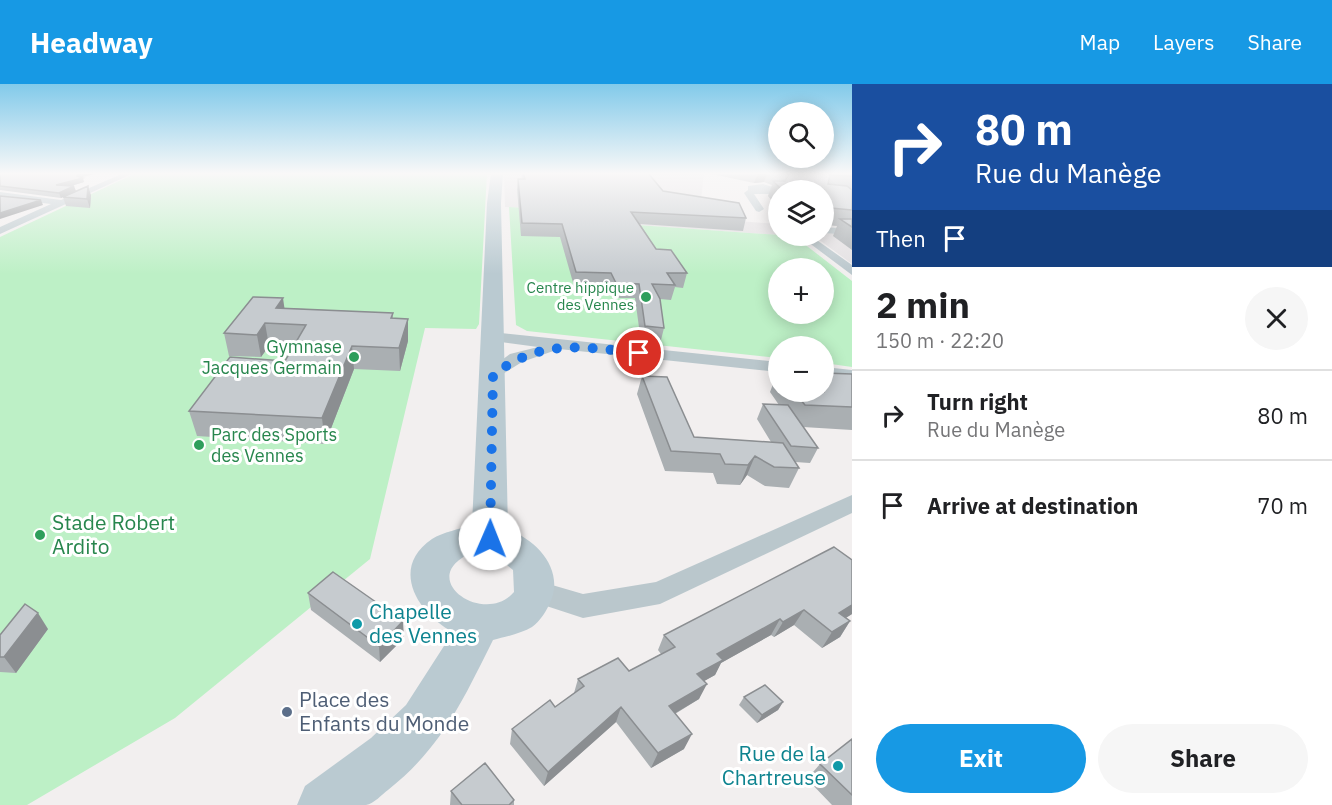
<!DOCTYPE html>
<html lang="en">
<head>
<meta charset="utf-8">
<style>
	:root { --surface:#fff; --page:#f6f6f6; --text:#202124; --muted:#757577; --line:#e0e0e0; --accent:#1799e4 }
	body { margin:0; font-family:"IBM Plex Sans",sans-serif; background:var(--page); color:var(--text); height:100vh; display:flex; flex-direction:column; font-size:22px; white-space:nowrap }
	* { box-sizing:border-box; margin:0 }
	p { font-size:20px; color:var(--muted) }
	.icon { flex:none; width:33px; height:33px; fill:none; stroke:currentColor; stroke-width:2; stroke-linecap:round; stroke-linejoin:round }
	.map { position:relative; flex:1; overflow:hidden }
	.details { display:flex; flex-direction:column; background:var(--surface); width:480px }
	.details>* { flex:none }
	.banner { background:#1a4fa0; color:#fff; overflow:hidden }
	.buttons { position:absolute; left:768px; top:18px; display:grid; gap:12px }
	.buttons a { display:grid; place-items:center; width:66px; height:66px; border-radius:50%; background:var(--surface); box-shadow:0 3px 15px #0003; font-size:30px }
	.pin { position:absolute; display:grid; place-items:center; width:51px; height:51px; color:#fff; margin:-26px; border:3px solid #fff; border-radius:50%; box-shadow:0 2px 6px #0007 }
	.me { position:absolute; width:66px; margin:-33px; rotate:1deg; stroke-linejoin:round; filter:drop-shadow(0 0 4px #0008) }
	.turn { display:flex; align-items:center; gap:21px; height:126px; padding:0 24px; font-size:27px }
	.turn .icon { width:78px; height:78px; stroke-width:2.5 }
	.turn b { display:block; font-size:42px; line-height:51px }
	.then { display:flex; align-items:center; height:57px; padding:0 24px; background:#0003; gap:12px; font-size:22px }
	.round { display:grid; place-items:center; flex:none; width:63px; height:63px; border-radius:32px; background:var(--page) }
	.overview { display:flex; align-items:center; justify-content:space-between; height:102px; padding:0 24px }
	h1 { font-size:36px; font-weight:800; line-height:45px }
	.button { display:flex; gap:12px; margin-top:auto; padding:12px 24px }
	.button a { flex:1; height:69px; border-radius:36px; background:var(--accent); color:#fff; font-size:24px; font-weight:800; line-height:69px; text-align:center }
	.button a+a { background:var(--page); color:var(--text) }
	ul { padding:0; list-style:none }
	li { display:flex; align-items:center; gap:18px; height:90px; padding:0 24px; border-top:2px solid var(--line) }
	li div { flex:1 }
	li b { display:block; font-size:22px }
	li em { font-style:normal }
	header { display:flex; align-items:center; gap:36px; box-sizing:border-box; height:84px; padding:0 30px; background:var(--accent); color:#fff }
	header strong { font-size:28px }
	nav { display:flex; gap:33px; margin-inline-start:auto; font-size:21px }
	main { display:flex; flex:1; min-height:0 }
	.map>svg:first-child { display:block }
</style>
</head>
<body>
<header>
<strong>Headway</strong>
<nav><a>Map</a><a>Layers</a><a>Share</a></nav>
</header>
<main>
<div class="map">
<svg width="852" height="721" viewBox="0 0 852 721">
	<rect width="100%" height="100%" fill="#f2efef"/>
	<path fill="#e3e0e2" d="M504,89h200l-5,45 79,6v11l-169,-12 -69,-14 -35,-2z
		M824,148l28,2v30l-38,-28h10z"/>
	<path fill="#bdf0c6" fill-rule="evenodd" d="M136,89h351l-8,151 -3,5 -51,-1 -55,231 -195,159 -148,87h-27v-568z
		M509,123l31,2 69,14 185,13 58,45v86l-28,-4v-17h-46v12l-251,-27 -11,-6zM778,184h46v46h-46z"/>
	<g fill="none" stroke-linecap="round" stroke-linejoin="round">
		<path fill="#bac7cc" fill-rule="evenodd" d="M124,89h10l-134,61v-7l51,-23 -51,-6v-6l61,8z
			M763,100l19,6h-4v4h-24l10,15 -5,3 -3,-1 -12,-18 4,-3v-4z
			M824,143l28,2v6l-28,-2z
			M800,152h11l41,29v10z
			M492,248l286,30v10l-219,-23 -37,13 -29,18 -6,-1 -3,-4 3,-4 23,-17 28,-7 -52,-7 -2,-3z
			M824,283l28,3v10l-28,-3z
			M852,411v18l-192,91 -77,14 -58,-19 -4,-8 4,-8 10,-3 48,14 73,-12z"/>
		<path fill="#bacad1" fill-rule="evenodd" d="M491,89h12l-2,30 7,327c31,10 58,43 41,75 -4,8 -9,16 -17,22 -10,6 -27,10 -39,13 -30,60 -51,107 -105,150 -6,4 -14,14 -22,15 -22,0 -47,0 -69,0l8,-19 66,-48 35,-33 47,-73c-35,-18 -64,-64 -21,-93 11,-7 28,-10 40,-14l15,-322zM476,467l16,2 21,17 1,22c-30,36 -104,-16 -38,-41z"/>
	</g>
	<path fill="#aaafb2" d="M0,89l82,5 2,4 -14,4 6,5 -15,7 -61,-8z
		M521,89h127l15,18 83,27 -3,13 -103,-7 16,25 31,24 -4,15 -8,-1 -4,13 -11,-1 4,29 -4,16 -19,-2 -6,-44h-22l-5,-11 -34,-1 -14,-49 -39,-1 -4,-47 1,-10h4z
		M712,89h140v77l-19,-14 4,-10 -13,-1v1v-36h-46v18l-10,-12 4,-11 -8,-3 -10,1 -42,-9z
		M91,111l-1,13 -24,-2 -3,-9z
		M285,224l108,5v5l15,23 -8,30 -46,-2 -29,75 -128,-8 -8,-25 96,-50 8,-14 -24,-1 -8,11 -32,-1 -5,-23z
		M778,287v21h46l28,-18v56l-49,-3 15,21 -8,15 -15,-1 4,6 -10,20 -24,-2 -18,-11 -7,10 -23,-1 -4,-11 -48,-2 -28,-77 5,-18 52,61 77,5 -14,-23 6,-15 16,1 -9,-13z
		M852,476v54l-6,4 4,3 -10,16 -18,11 -28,-23 -20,12 -3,-2 -50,28 -6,12 -11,6 -5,18 -24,15 9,35 -33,19 -35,-46 -72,64 -34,-42 2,-15 43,-22 19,-14 4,-14 51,-8 32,-17 -3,-4 6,-15z
		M308,509l96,45 -24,24 -69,-52z
		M48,545l-32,44 -16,-1v-37z
		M744,613l39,5 -5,8 -21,13 -18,-18z
		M852,655v66h-20l-25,-26 13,-15z
		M451,707l63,9v5h-64z"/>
	<path fill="#8b8e91" d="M82,89h16l-19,5h4l1,4 -26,8 -2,-5z
		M758,89h9l-3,9 -10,1z
		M74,102l2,5 -15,7 -2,-5z
		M88,102l3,9 -1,13 -3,-9z
		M41,116l2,5 -43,14v-6z
		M831,124l-7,18 4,-15z
		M283,214l3,21 -10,-11z
		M408,235v22l-8,30 -1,-23z
		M265,239l4,23 -8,11 -4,-22z
		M352,262l2,23 -29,75 -3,-26z
		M755,372l-8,19 -7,10 8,-20z
		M852,521v9l-23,14 10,-15z
		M804,526l-10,15 -20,12 9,-15z
		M38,529l10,16 -32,44 -12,-16z
		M780,535l-9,16 -50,28 -6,12 -25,14 7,-15 20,-20z
		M403,537l1,17 -24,24 -1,-16z
		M850,537l-10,16 -18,11 10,-16z
		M707,600l-8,15 -37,22 7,-15z
		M783,618l-5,8 -21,13 5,-8z
		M621,623l-5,15 -72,64 4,-14z
		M692,650l-8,15 -33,19 7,-15z"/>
	<path fill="#c6cbcf" stroke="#8b8e91" stroke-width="1.5" d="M0,89h82l-4,1 -1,2 6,2 -27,7 18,1 -15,7 -59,-7z
		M523,89h125l15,18 76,12 7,15 -115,-6 25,37 15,1 16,23h-20l8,12 -23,-1 8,15 4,29 -19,-2 -6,-42 -23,-1 -5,-10 -35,-1 -14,-48 -40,-1 -4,-44h7z
		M784,89h68v3l-22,-1 -2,9 19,2 5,4v20l-21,-2 -3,3 -4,-1v-20h-42l-9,-9h12l4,-7z
		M88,102l-1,13 -24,-2z
		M0,112l41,4 -41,13z
		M840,135h12v8z
		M253,213l30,1 -7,10 117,5 -2,5 17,1 -9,29 -47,-2 -30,72 -133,-7 41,-54 55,4 21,-36 -41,-2 -8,12 -33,-2z
		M824,289l28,1v33l-47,-2 -11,-13h30z
		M642,292l25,1 27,60 89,6 16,25 -25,-1 -19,-11 -7,9 -23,-1 -5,-10 -49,-3z
		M763,320l25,1 30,43 -27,-2z
		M834,463l18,13v45l-13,8 11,8 -18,11 -28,-22 -21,12 -3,-3 -63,35 6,6 -26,14 10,10 -38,22 23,28 -34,19 -37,-46 -73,65 -36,-43 38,-29 5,7 29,-21 -6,-7 40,-21 11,13 46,-24 -11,-12z
		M333,488l70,49 -24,25 -71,-53z
		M25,520l13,9 -34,44h-4v-22z
		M765,601l18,17 -21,13 -18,-18z
		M852,655v56l-32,-31z
		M485,679l29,37 -5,5h-47l-11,-14z"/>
	<linearGradient id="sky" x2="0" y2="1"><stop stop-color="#82caea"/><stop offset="0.47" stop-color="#f9f8f8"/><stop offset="1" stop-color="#f9f8f8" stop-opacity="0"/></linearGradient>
	<rect width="852" height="190" fill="url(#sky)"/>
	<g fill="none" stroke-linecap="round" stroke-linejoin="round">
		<path stroke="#1a73e8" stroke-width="10" stroke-dasharray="0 18" d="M490,455l3,-164c49,-37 89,-28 146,-22"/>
	</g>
	<g fill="#2e9e5b" stroke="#fff" stroke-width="2">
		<circle cx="646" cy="213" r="6"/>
		<circle cx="354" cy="273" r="6"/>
		<circle cx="199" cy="361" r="6"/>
		<circle cx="40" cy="451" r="6"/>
	</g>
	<g fill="#0f9aa8" stroke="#fff" stroke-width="2">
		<circle cx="357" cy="540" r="6"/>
		<circle cx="838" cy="682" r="6"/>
	</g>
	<circle fill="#5c6f8a" stroke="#fff" stroke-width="2" cx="287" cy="628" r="6"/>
	<g text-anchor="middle" stroke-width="6" stroke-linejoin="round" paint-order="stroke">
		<g font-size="15" fill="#27864d" stroke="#fff" text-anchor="end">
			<text x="634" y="209">Centre hippique<tspan x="634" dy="17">des Vennes</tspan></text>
		</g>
		<g font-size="18" fill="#27864d" stroke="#fff" text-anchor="end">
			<text x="342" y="269">Gymnase<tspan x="342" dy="21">Jacques Germain</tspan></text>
			<text x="211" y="357" text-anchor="start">Parc des Sports<tspan x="211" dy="21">des Vennes</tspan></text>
		</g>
		<g font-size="21" fill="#27864d" stroke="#fff" text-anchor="start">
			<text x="52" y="446">Stade Robert<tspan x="52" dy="24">Ardito</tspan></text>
		</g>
		<g font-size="21" fill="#0d838f" stroke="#fff" text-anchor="start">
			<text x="369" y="535">Chapelle<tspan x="369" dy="24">des Vennes</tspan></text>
			<text x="826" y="677" text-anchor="end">Rue de la<tspan x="826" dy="24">Chartreuse</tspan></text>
		</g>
		<g font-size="21" fill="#4e5e75" stroke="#fff" text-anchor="start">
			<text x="299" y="623">Place des<tspan x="299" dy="24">Enfants du Monde</tspan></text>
		</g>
	</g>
</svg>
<div class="buttons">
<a><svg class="icon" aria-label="search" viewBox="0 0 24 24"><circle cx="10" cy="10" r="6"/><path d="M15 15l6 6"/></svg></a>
<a><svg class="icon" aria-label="layers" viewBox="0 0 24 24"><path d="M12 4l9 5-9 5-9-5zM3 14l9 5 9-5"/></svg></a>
<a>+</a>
<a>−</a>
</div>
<div class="pin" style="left:639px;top:269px;background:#d93025"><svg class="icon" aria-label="arrive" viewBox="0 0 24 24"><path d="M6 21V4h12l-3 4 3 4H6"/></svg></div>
<svg class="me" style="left:490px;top:455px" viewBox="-20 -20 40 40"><circle r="19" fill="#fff"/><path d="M0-13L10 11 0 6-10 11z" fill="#1a73e8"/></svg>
</div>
<section class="details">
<div class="banner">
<div class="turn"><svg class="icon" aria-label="right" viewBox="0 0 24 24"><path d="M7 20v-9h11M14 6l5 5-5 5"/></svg><div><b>80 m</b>Rue du Manège</div></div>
<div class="then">Then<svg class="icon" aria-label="arrive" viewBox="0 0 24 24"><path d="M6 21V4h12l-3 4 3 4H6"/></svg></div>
</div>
<div class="overview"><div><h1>2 min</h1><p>150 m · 22:20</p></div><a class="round"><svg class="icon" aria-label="close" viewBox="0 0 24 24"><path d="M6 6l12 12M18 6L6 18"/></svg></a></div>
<ul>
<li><svg class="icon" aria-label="right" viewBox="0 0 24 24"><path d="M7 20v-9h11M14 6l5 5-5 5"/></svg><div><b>Turn right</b><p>Rue du Manège</p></div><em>80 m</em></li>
<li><svg class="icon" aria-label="arrive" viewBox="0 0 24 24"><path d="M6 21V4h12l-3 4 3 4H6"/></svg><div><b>Arrive at destination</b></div><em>70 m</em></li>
</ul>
<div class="button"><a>Exit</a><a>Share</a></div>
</section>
</main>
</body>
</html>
